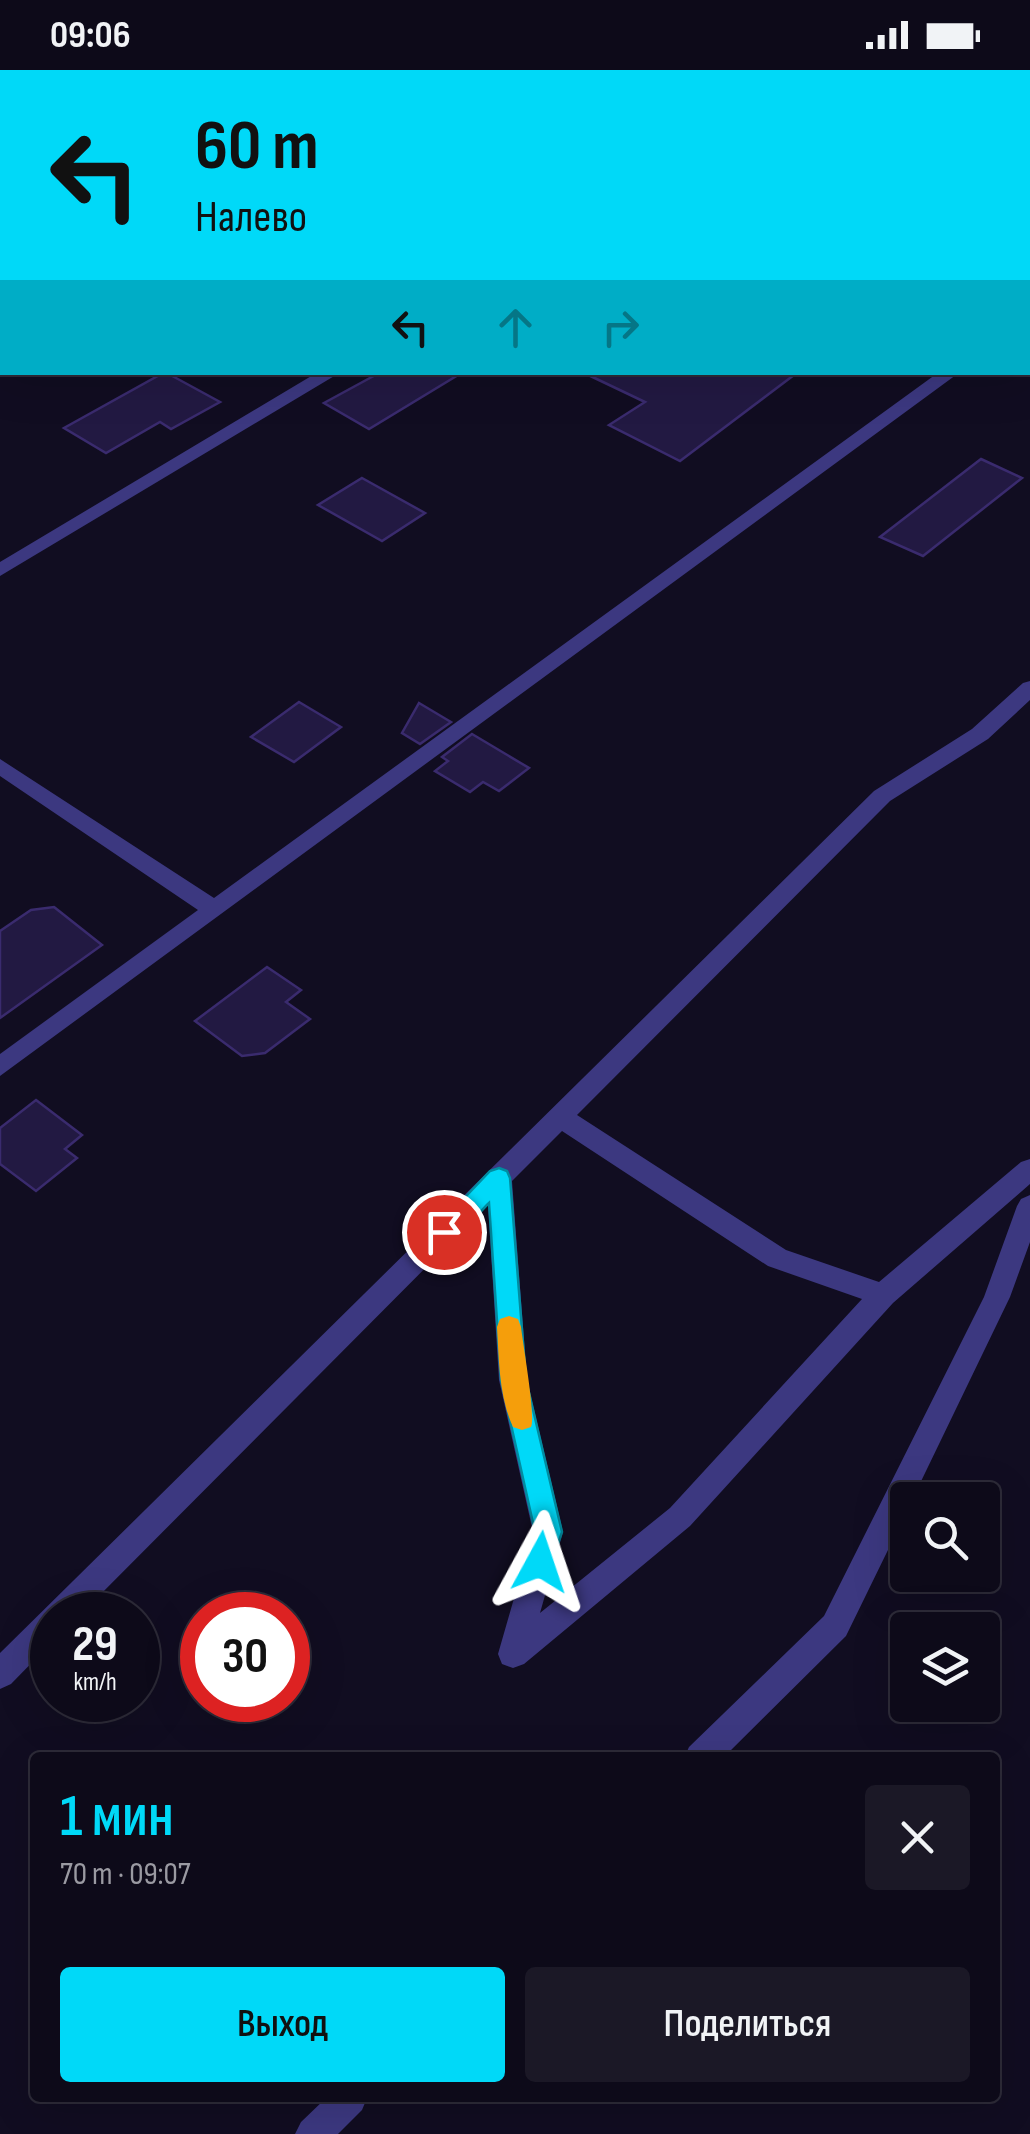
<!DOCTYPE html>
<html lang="ru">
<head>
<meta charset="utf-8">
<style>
	:root { --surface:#0d0a19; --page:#1b1826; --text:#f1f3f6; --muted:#9a9aa2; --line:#2d2b38; --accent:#00d9f8 }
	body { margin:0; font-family:"Sofia Sans Condensed",sans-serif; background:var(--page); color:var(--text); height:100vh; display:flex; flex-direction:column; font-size:38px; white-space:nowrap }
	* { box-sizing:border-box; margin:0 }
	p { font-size:32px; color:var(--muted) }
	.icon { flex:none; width:55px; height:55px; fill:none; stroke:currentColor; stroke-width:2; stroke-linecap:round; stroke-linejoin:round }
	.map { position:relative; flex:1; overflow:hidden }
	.sheet { position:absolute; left:30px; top:1682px; width:970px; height:350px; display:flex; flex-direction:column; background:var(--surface); border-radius:10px; box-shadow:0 10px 40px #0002,0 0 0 2px var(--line) }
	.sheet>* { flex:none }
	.banner { position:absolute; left:0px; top:0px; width:1030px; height:305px; box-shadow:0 10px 40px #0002,0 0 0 2px var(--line); background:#00d9f8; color:#111; overflow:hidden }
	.buttons { position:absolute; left:890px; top:1412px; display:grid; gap:20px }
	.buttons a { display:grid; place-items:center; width:110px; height:110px; border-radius:10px; background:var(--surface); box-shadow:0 10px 40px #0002,0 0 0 2px var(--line); font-size:50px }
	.speed { position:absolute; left:30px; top:1522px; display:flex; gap:20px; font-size:50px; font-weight:700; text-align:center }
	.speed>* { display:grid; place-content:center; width:130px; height:130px; border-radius:50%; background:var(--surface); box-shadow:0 10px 40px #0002,0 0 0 2px var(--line); line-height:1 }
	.speed small { font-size:25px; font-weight:400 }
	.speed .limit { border:15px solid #d22; background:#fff; color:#111 }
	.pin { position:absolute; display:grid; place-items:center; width:85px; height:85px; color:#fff; margin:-42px; border:5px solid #fff; border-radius:50%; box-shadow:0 2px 10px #0007 }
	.me { position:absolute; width:110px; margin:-55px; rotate:5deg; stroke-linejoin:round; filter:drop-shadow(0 0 8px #0008) }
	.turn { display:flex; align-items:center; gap:35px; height:210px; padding:0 30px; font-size:45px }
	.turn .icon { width:130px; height:130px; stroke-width:2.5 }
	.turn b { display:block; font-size:70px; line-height:85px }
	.lanes { display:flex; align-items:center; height:95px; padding:0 30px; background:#0003; justify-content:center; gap:50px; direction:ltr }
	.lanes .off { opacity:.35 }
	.round { display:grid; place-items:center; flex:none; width:105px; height:105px; border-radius:10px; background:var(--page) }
	.head { display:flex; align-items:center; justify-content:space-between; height:170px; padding:0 30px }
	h1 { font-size:60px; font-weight:600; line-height:75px; color:var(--accent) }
	.button { display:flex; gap:20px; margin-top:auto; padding:20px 30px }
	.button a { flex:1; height:115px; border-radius:10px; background:var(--accent); color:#111; font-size:40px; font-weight:600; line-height:115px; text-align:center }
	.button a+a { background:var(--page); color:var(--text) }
	.status { display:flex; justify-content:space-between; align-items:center; height:70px; padding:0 50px; background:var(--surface); direction:ltr }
	.status svg { height:28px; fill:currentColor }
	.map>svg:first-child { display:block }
</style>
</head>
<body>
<div class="status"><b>09:06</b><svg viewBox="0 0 49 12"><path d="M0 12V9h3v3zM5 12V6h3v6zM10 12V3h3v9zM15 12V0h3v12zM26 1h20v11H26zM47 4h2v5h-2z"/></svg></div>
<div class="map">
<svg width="1030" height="2064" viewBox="0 0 1030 2064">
	<rect width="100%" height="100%" fill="#110d21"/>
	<path fill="#221942" stroke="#3a2b6e" stroke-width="2.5" d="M165,302l55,30 -49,27 -11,-7 -54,31 -42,-25z
		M381,302h82l-94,57 -45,-26z
		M582,302h216l-118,89 -71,-36 36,-23z
		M981,389l41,19 -99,78 -43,-19z
		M362,408l63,35 -43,28 -64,-36z
		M299,632l42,25 -47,35 -43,-25z
		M419,633l32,19 -31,22 -18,-11z
		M472,664l57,34 -30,23 -16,-9 -13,10 -35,-21 13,-10 -6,-4z
		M54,837l48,38 -102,73v-87l31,-21z
		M267,897l34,23 -15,12 24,17 -45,34 -23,3 -47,-35z
		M36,1030l46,35 -17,14 12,9 -41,33 -36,-27v-36z"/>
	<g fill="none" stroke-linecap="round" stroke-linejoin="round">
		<path fill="#3c3880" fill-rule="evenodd" d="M2,82v10l-2,1v-10z
			M318,302h23l-341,204v-14z
			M939,302h21l-960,704v-22l198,-144 -198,-134v-17l214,139z
			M1030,611v19l-42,39 -98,62 -313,314 209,135 93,32 142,-120 9,-3v25l-137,119 -203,223 -166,138 -11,4 -11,-4 -4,-10 35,-122 -34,-152 -11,-175 -408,410h-28v27l-41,42 -11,5v-36l874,-862 98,-62 51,-46zM562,1061l206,135 94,33 -192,209 -130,105 23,-81 -36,-152 -15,-199z
			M1030,1125v47l-20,55 -98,203h-4v9l-62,127 -123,122h-39l5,-11 135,-131 160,-319 33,-91 4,-7z
			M326,2028h41l-5,12 -24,24h-43l6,-12z"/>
	</g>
	<path fill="#00d9f8" stroke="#008da1" stroke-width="2.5" d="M499,1098l8,3 3,7 16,202 36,152 -13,39 -9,4 -10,-4 -4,-9 9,-30 -34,-152 -12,-177c-14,13 -33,43 -53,36l-4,-7 58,-61z"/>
	<path fill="#f59e0b" d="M509,1246l9,3 3,8c2,18 15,90 10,100l-9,3 -9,-3c-14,-30 -14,-67 -16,-100l3,-8z"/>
</svg>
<div class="buttons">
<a><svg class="icon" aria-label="search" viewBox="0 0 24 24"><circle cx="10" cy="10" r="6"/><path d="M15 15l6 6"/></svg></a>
<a><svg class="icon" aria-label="layers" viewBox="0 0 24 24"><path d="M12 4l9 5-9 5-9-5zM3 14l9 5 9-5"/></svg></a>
</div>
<div class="speed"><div>29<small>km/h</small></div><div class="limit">30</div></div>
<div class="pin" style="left:444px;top:1162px;background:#d93025"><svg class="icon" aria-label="arrive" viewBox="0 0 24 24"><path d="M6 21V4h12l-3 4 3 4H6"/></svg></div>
<svg class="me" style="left:540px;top:1492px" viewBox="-20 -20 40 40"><path d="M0-17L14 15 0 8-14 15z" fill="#00d9f8" stroke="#fff" stroke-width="4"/></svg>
<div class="banner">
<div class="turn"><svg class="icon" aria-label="left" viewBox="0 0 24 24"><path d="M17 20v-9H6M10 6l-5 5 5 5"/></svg><div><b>60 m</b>Налево</div></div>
<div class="lanes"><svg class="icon" aria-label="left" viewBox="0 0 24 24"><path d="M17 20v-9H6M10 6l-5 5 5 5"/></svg><svg class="icon off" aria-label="ahead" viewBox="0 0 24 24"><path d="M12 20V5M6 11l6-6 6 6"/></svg><svg class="icon off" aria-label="right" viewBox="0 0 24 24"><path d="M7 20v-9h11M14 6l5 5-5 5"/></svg></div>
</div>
<section class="sheet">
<div class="head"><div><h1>1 мин</h1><p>70 m · 09:07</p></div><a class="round"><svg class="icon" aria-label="close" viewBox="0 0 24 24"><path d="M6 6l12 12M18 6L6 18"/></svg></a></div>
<div class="button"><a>Выход</a><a>Поделиться</a></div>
</section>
</div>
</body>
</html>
